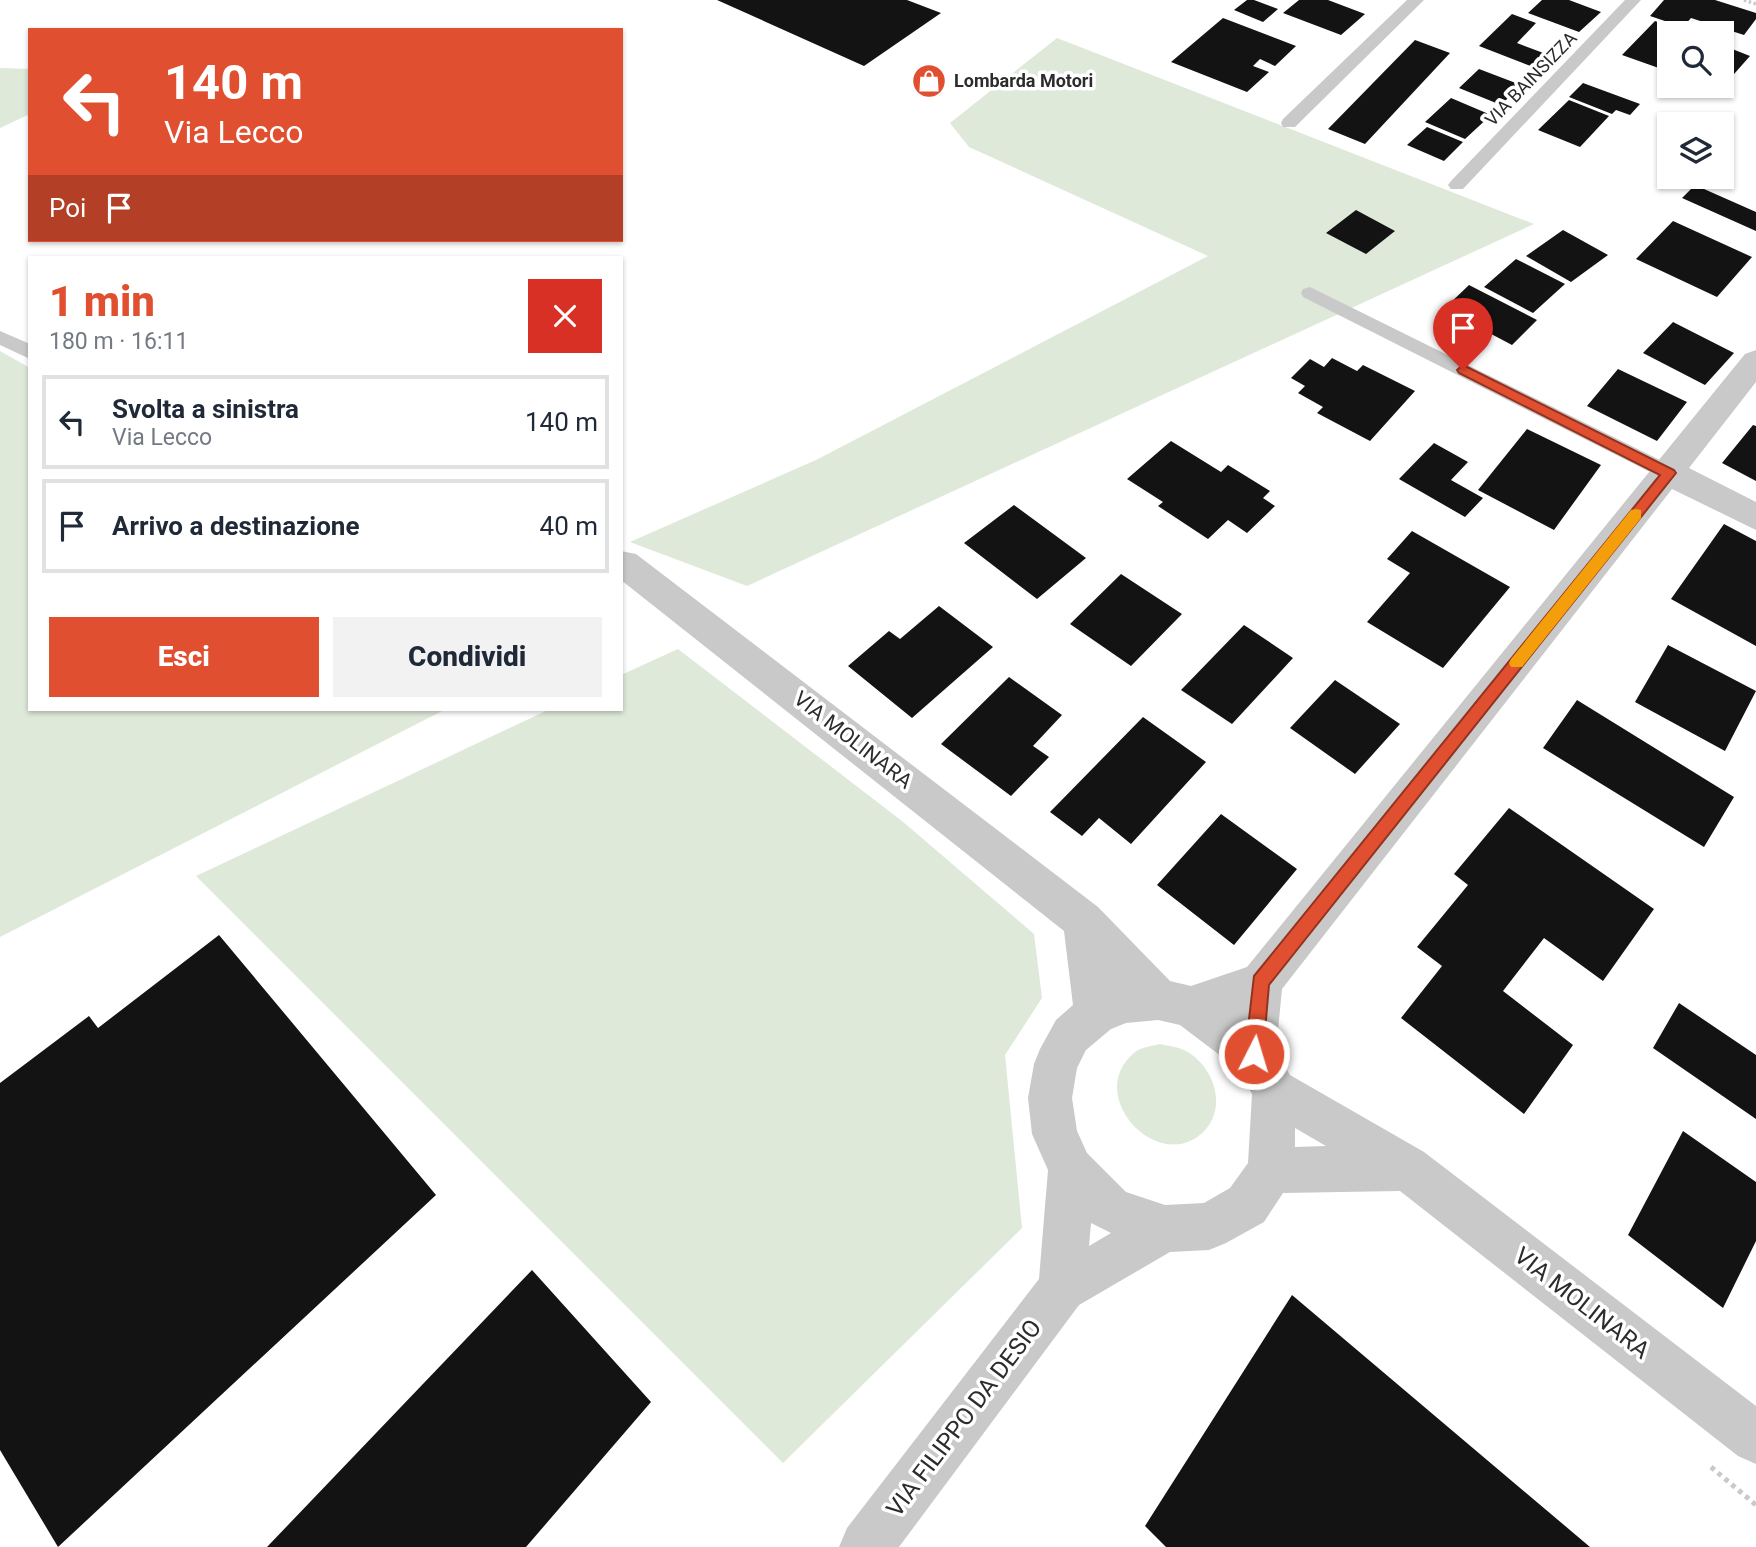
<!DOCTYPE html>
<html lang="it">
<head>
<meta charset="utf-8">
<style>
	:root { --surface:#fff; --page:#f2f2f3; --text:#1f2937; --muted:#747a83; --line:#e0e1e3; --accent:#e04f30 }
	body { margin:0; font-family:Roboto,sans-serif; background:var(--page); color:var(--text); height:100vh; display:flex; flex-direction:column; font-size:26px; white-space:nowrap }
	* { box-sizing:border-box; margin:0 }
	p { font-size:23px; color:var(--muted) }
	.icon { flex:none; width:38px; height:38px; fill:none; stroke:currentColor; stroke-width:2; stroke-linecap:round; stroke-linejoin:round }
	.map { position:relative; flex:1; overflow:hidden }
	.details { position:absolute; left:28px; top:256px; width:595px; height:455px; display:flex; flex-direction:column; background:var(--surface); border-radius:0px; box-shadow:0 2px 5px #0004 }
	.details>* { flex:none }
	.guide { position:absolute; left:28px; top:28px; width:595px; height:214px; border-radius:0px; box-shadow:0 2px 5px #0004; background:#e04f30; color:#fff; overflow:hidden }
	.fabs { position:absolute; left:1657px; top:21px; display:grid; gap:14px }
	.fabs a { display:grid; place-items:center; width:77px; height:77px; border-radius:0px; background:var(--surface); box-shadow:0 2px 5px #0004; font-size:35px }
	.pin { position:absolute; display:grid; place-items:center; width:60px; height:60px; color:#fff; margin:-72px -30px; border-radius:50% 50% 50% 0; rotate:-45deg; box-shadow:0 0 7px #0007 }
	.pin .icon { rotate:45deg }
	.me { position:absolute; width:77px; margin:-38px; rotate:5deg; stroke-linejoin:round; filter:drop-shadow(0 0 5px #0008) }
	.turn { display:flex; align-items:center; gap:24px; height:147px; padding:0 21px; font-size:32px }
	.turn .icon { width:91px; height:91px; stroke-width:2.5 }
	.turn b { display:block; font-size:49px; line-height:60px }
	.then { display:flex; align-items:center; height:66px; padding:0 21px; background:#0003; gap:14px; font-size:26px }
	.round { display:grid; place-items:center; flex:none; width:74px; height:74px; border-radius:0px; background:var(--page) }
	.headline { display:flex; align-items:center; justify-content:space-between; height:119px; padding:0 21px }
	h1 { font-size:42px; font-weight:800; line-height:52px; color:var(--accent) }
	.action { display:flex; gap:14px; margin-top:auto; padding:14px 21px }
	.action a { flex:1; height:80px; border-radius:0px; background:var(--accent); color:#fff; font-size:28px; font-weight:800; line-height:80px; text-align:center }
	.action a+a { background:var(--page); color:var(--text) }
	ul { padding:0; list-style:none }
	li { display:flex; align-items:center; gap:21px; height:94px; margin:0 14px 10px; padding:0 7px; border:4px solid var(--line); border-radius:0px }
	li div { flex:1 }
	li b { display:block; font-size:26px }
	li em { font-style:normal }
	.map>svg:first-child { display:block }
</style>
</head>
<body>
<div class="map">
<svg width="1756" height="1547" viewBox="0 0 1756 1547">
	<rect width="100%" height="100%" fill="#fff"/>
	<path fill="#dee9d9" d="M1057,38l477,186 -787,362 -117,-44 186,-82 392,-204 -239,-109 -19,-24z
		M0,68l30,1v45l-30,14z
		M0,351l30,17v341h416l-446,228z
		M678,649l224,172 132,113 8,64 -37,57 17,173 -239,235 -587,-587 354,-167h71v-34z
		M1160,1044c8,2 19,3 26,7 27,15 41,53 20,78 -44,50 -125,-33 -71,-77 6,-5 18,-6 25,-8z"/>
	<path fill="#131313" d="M717,0h190l34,13 -77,53z
		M1247,0h7l24,9 -15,13 -29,-12z
		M1299,0h29l37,14 -24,21 -58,-22z
		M1542,0h27l32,12 -22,20 -51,-19z
		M1664,0h51l41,13v6l-12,16 -53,-17 -8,9 -33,-11z
		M1512,14l24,9 -19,20 37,14 -13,13 -62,-24z
		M1223,18l73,28 -21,20 -15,-7 -7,7 16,6 -22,20 -76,-30z
		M1655,21l32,12h-17v39l-48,-17z
		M1415,40l35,13 -85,91 -37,-15z
		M1722,45l28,11 -31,35 -12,-5h15z
		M1479,69l42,16 -20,20 -42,-17z
		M1583,83l57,21 -10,11 -14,-5 -4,4 -43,-17z
		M1451,98l40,17 -26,24 -40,-17z
		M1569,100l40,16 -29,31 -42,-17z
		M1427,127l36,15 -19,19 -37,-16z
		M1695,185l61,27v19l-74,-33z
		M1356,210l39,21 -29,23 -40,-21z
		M1673,221l79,36 -35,40 -81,-38z
		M1563,230l45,25 -37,27 -45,-26z
		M1516,259l49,25 -32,29 -49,-26z
		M1469,285l68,35 -25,25 -68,-36z
		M1673,322l61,31 -29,32 -62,-32z
		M1332,358l25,13 6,-6 52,26 -45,50 -53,-28 6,-6 -25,-14 7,-7 -14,-8 19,-19 14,8z
		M1618,369l69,33 -30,39 -70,-35z
		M1753,425l3,1v55l-34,-18z
		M1527,429l74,36 -47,65 -76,-40z
		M1171,441l50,31 7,-7 42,26 -7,7 12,8 -28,27 -19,-13 -20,19 -50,-33 5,-4 -36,-23z
		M1434,443l34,19 -17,18 32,18 -18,19 -66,-38z
		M1014,505l72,53 -49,41 -73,-56z
		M1724,524l32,17v105l-85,-47z
		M1412,531l98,56 -67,81 -76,-46 43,-49 -23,-14z
		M1121,574l61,40 -51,52 -61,-42z
		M939,606l54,41 -81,71 -64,-52 41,-35 11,8z
		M1244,625l49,33 -61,66 -51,-34z
		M1668,645l88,46 -31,60 -90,-49z
		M1009,677l53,38 -29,31 16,11 -38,39 -70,-52z
		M1335,680l65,44 -45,50 -65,-46z
		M1577,700l157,97 -30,50 -161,-99z
		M1143,717l63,45 -75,82 -32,-26 -17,18 -32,-24z
		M1509,808l145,101 -51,72 -59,-43 -41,53 70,54 -49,69 -123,-96 41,-52 -25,-19 51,-62 -14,-11z
		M1221,814l76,55 -63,76 -77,-60z
		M219,935l217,260 -378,352 -58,-97v-367l89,-67 9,12z
		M1679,1003l77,52v64l-103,-71z
		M1683,1131l73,51v59l-33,67 -95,-73z
		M532,1270l119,132 -125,145h-259z
		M1292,1295l298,252h-424l-21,-21z"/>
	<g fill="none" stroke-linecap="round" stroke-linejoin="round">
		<path stroke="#c9c9c9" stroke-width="3.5" stroke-dasharray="2.5 2.5" stroke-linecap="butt" d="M1744,0l12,4"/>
		<path stroke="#c9c9c9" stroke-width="5" stroke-dasharray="4.5 4.5" stroke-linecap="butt" d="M1711,1467l45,38"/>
		<path fill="#c9c9c9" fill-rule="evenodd" d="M1407,0h17l-129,127h-12l-2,-4 2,-4z
			M1625,0h16l-178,189h-12l-3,-4 3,-4z
			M1310,287l366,181 3,5 -3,5 -7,3 -7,-3 -359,-181 -2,-4 2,-4z
			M0,331l30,13v15l-30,-14z"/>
		<path fill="#c9c9c9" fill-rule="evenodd" d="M1756,350v32l-67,86 67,34v28l-84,-41 -390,500 -6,62 14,24 134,77 332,254v58l-18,-8 -338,-265 -117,2 -19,29 -38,21 -17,7 -39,2 -91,53 -180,242h-60l8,-19 192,-249 9,-109 -16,-36 -4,-36 6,-34 6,-15 16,-29 17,-15 -9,-74 -443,-351v-29l15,3 462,353 72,74 21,5 56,-19 498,-613zM1158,1020l22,5 58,44 14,25 -4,69 -18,25 -26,15 -39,2 -39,-13 -39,-39 -10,-22 -5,-33 5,-30 9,-18 25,-21 15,-6zM1295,1128l31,18 -31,1zM1091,1223l20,10 -22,13z"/>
	</g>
	<path fill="#e04f30" stroke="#92331f" stroke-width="2" d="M1463,365l211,105 2,3 -407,512 -6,69 -3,6 -6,3 -7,-3 -2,-6 9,-78 406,-501 -201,-102 -2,-3z"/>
	<path fill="#f59e0b" d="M1636,509l5,1v8l-119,149h-11l-2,-4 2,-4 120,-149z"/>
	<defs>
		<g id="shop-disc" transform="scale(1.75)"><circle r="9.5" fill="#e04f30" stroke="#fff"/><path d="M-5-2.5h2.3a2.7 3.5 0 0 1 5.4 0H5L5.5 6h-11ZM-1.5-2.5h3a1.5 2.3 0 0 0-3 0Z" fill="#fff"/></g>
	</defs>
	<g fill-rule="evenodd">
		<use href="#shop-disc" x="929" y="81"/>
	</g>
	<g text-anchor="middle" stroke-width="7" stroke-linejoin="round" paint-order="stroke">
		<g font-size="18" fill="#2c2c2c" stroke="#fff">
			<text transform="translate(1531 79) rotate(-46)" y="6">VIA BAINSIZZA</text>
		</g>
		<g font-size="18" font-weight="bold" fill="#2c2c2c" stroke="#fff" text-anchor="start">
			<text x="954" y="87">Lombarda Motori</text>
		</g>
		<g font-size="21" fill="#2c2c2c" stroke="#fff">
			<text transform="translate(853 740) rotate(38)" y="7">VIA MOLINARA</text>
		</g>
		<g font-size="24" fill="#2c2c2c" stroke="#fff">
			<text transform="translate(1582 1303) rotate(38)" y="8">VIA MOLINARA</text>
			<text transform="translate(964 1418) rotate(-53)" y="8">VIA FILIPPO DA DESIO</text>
		</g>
	</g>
</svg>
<div class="fabs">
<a><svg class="icon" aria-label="search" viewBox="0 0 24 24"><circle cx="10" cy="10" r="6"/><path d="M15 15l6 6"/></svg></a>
<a><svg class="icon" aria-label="layers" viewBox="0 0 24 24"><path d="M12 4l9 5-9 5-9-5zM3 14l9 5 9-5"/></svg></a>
</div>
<div class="pin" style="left:1463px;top:370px;background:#d93025"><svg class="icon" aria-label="arrive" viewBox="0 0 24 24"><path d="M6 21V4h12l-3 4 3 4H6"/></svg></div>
<svg class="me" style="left:1254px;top:1054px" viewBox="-20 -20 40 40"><circle r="17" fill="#e04f30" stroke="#fff" stroke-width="3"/><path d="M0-11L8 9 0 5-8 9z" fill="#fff"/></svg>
<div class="guide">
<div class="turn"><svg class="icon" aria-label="left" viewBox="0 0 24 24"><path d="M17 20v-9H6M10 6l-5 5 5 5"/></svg><div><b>140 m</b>Via Lecco</div></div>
<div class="then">Poi<svg class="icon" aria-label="arrive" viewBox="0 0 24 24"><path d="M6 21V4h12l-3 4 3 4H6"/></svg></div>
</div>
<section class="details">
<div class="headline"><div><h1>1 min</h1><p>180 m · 16:11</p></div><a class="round" style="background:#d93025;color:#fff"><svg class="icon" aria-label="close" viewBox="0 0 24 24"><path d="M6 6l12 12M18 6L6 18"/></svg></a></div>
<ul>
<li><svg class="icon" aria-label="left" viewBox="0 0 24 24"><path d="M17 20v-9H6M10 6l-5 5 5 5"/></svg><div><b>Svolta a sinistra</b><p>Via Lecco</p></div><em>140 m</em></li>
<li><svg class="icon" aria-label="arrive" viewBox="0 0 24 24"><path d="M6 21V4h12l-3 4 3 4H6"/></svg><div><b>Arrivo a destinazione</b></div><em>40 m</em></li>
</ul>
<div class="action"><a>Esci</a><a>Condividi</a></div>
</section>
</div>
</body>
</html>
